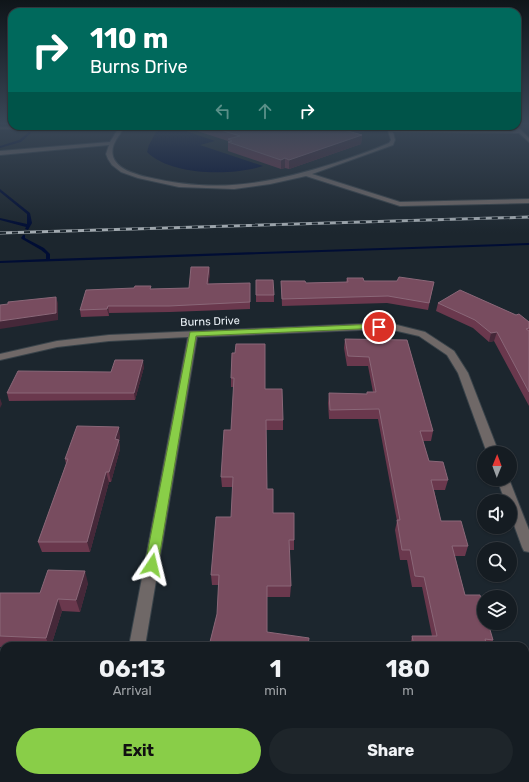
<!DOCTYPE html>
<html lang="en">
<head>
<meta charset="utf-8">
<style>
	:root { --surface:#151c22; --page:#1e252a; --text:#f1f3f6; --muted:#9da1a5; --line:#343a40; --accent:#89ce48 }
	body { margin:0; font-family:Rubik,sans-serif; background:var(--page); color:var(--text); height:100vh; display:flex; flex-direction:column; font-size:15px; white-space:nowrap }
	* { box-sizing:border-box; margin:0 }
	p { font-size:13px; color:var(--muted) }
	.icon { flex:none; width:22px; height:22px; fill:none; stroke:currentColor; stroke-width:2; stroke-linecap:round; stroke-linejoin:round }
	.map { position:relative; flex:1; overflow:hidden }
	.drawer { position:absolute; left:0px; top:642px; width:529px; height:140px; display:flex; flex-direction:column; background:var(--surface); border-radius:12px 12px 0 0; box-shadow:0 1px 3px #0004,0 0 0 1px var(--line) }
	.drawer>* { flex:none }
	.hud { position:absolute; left:8px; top:8px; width:513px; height:122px; border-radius:12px; box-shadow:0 1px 3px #0004,0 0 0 1px var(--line); background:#00695c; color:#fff; overflow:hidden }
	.needle { width:26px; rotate:1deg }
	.fabs { position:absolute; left:477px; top:446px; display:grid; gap:8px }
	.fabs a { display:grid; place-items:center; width:40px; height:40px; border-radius:50%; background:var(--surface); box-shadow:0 1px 3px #0004,0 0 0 1px var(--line); font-size:20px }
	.pin { position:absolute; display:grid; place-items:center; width:34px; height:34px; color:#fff; margin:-17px; border:2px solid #fff; border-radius:50%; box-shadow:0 1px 4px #0007 }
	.me { position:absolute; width:44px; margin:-22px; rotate:10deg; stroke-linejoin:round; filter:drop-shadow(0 0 3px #0008) }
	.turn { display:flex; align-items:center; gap:14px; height:84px; padding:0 16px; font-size:18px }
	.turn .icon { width:52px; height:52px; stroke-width:2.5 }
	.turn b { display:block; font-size:28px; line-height:34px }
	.lanes { display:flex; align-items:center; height:38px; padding:0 16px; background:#0003; justify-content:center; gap:20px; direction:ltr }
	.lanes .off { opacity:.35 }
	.eta { display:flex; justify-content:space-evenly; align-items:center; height:68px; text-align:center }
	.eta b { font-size:24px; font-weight:700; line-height:28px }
	.action { display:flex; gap:8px; margin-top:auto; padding:8px 16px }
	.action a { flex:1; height:46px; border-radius:24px; background:var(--accent); color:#111; font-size:16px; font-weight:700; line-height:46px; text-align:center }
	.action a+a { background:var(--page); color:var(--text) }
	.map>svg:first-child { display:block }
</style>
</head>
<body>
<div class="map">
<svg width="529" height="782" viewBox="0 0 529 782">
	<rect width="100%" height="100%" fill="#1c262e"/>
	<path fill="#304d34" d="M529,698v84h-198l2,-4h192v-79z"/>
	<path fill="#000d34" d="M174,127l41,14 -15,4 63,21c-31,10 -92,10 -116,-14l2,-7 7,-13z"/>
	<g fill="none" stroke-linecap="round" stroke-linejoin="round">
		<path fill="#000d34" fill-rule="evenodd" d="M29,132l2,1 -10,9 -21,6v-2l19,-6z
			M0,189l30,24 2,10 -4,7 -3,-1 1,-2 -26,-7v-2l27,6v-10l-27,-22z
			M23,235h2v3l19,10 6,6v5l479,-16v2l-529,18v-2l46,-2v-5l-5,-4 -19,-11 -1,-1z"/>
		<g stroke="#39434a" stroke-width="2">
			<path id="minor" d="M125,126c-3,6 -8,11 -11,18 -8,21 16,29 33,33 70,17 121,7 188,-14 18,-6 36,-12 54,-20l2,-3 -3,-9 2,-1 126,1 -3,-4 4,-1 12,12v4l-10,-9 -126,-1 2,8 -2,5 -81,29 88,28 129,-3v4l-129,3 -94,-30 -36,8 -36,5 -55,-2 -41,-9 -17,-6 -9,-7 -4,-6 -2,-5 3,-9 -109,10v-4l110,-9 8,-13h-118v-2z
				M361,324h32l32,8 29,19 14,22 31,80h-12l-29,-80 -11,-18 -28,-19 -26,-6h-32l-164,7 -52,309h-16l59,-309 -79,4 -52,6 -57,13v-6l57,-13 52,-6z
				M497,479h12l20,51v22l-5,-1 -2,-4 -12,-33v-13h-5z
				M0,717h4v16h-4z"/>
		</g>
		<use href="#minor" fill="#6f6867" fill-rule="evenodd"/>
		<g stroke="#a3abb1" stroke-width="3">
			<path id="rail" d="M0,233l529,-16"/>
		</g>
		<use href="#rail" stroke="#1c262e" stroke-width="2" stroke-dasharray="6" stroke-linecap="butt"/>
	</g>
	<path fill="#6a384d" d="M182,126h190v3l-15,4 5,2 -1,9 -72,25 -4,-1 -4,1 -53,-18v-10z
		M209,267l1,6 -2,11 42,-1v26l-80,3 -61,1v3l-28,1 -1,-7 109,-22z
		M347,278l17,3 70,1 -6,28 -41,-7 -105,3 -1,-25 25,2 40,-1z
		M256,280l18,15v7h-18z
		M438,303l91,19v84l-35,-65 -5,1 -16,-14 -37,-17z
		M345,339l62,1 26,91 -2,10h-8l6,20 19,19 -3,10h-11l7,31 27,25 -3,10h-10l10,39 28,45 -3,6h-80l2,-10h20l-10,-49h-10l-5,-27h-7l-5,-30 2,-9 -19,-102h-49l-1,-16 1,-10 38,1v-2h6l-5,-26h-21l-3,-18z
		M232,353l33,36 18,31v10h-17l1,59 6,24 21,27v10h-5l2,36 -1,11h-23l-58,49 8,-32 2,-29h-7l-1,-10 20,-58 2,-30h-11l-1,-10 10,-47 3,-43h-3v-9z
		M144,367l-9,33 -126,1 -2,-8 104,-21z
		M120,436l-1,5 1,8 -9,33h-2l-19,70h-48l-4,-10 28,-78 -1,-5z
		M88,583l-8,29 -18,-1 -11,35h-47v1h-4v-54h40z"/>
	<path fill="#452839" d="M353,126h19v3l-31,9v-9z
		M362,135l-1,9 -72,25v-9z
		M285,158v10l-4,1v-9z
		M209,267l1,6 -2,18 -1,-7z
		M56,297l2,6v17l-58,9v-8z
		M108,306l1,7v3l-2,-7z
		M497,332l-3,9 -5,1 2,-9z
		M143,360l1,7 -9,33 -1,-7z
		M0,398l2,6 -2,4z
		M119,427l1,9 -1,5 1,8 -9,33 -2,-10 6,-33z
		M106,472l3,10 -19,70 -3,-10z
		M85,571l3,12 -8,29 -4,-12z
		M58,599l4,12 -11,35h-2l-3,-8z"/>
	<path fill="#784c5f" stroke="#8a6778" d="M208,126h145l-12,3 21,6 -73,25 -4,-2 -4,2 -53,-18 4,-1 -4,-2 12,-3z
		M191,267h18l-2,17 43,-1v19l-81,4h-61l-1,3 -27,1 6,-20 48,-2 1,-2h16l-1,3 39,-1z
		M399,277l35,5 -5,21 -41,-7 -106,3 -1,-18h24l1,2 42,-1 -1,-4h16l1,3h33z
		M256,280h17l1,15h-18z
		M460,290l56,25 3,-1 10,8v6l-3,1 3,2v61l-32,-60 -6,1 -16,-13 -37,-17z
		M56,297v16l-56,8v-16l8,-1v-2z
		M345,339l62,1 26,91h-13l9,30 14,1 5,18h-17l10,41h20l7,25h-16l13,49h15l4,15v13h4l5,17 -8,-1 2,7h-73l-2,-10h25l-13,-59 -9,-1 -5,-26h-8l-5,-30h3l-21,-111 -49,1 -1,-17 38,1v-2h9l-7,-35 -21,-1z
		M236,344h29v45h17l1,31h-17l1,69h6v24h21v27h-5l2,46h-24v46l42,6 -1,8h-99l8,-32 2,-39h-8l5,-58h15l2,-40h-12l3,-47h7l3,-52h-3l1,-25h3z
		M115,360h28l-9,33h-127l11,-22 93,1z
		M77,426l42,1 -4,12 4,1 -10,32h-3l-19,70h-49l30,-83h-3z
		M48,570l37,1 -9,29 -18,-1 -12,39 -46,-2v-43h40z
		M113,778h53l1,4h-55l2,-1z"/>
	<linearGradient id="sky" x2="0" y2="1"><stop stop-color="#0f1519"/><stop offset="0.53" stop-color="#3a4757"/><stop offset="1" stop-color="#3a4757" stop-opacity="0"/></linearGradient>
	<rect width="529" height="233" fill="url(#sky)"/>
	<path fill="#89ce48" stroke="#59862f" d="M379,324l3,1v3l-186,8 -38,229 -2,4 -4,1 -5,-1 -2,-4 45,-233z"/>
	<g text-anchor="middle" stroke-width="4" stroke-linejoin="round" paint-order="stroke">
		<g font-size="11" fill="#edf4f9" stroke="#1c262e">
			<text transform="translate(210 321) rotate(-2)" y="4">Burns Drive</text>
		</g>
	</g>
</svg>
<div class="fabs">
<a><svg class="needle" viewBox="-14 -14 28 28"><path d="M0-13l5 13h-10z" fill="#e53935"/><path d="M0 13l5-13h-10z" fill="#9da1a5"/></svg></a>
<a><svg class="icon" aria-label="sound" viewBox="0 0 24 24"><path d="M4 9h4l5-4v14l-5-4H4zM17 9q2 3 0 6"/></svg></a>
<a><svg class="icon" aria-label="search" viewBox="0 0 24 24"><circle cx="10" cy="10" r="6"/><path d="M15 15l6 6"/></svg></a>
<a><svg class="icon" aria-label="layers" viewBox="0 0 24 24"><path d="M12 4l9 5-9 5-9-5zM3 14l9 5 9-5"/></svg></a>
</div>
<div class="pin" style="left:379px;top:327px;background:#d93025"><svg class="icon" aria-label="arrive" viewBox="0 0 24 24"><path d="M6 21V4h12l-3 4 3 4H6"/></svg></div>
<svg class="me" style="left:152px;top:565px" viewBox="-20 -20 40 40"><path d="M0-17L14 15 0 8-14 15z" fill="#89ce48" stroke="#fff" stroke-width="4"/></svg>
<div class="hud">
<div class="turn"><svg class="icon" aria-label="right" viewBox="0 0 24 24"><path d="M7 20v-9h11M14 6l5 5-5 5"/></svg><div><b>110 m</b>Burns Drive</div></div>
<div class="lanes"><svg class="icon off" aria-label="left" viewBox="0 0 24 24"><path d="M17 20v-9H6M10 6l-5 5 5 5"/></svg><svg class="icon off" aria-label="ahead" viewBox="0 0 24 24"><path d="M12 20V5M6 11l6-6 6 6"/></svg><svg class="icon" aria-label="right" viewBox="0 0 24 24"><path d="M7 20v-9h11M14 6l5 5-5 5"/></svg></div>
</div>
<section class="drawer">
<div class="eta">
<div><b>06:13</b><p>Arrival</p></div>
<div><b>1</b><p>min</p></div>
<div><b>180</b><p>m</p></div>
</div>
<div class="action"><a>Exit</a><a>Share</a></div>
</section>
</div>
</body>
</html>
